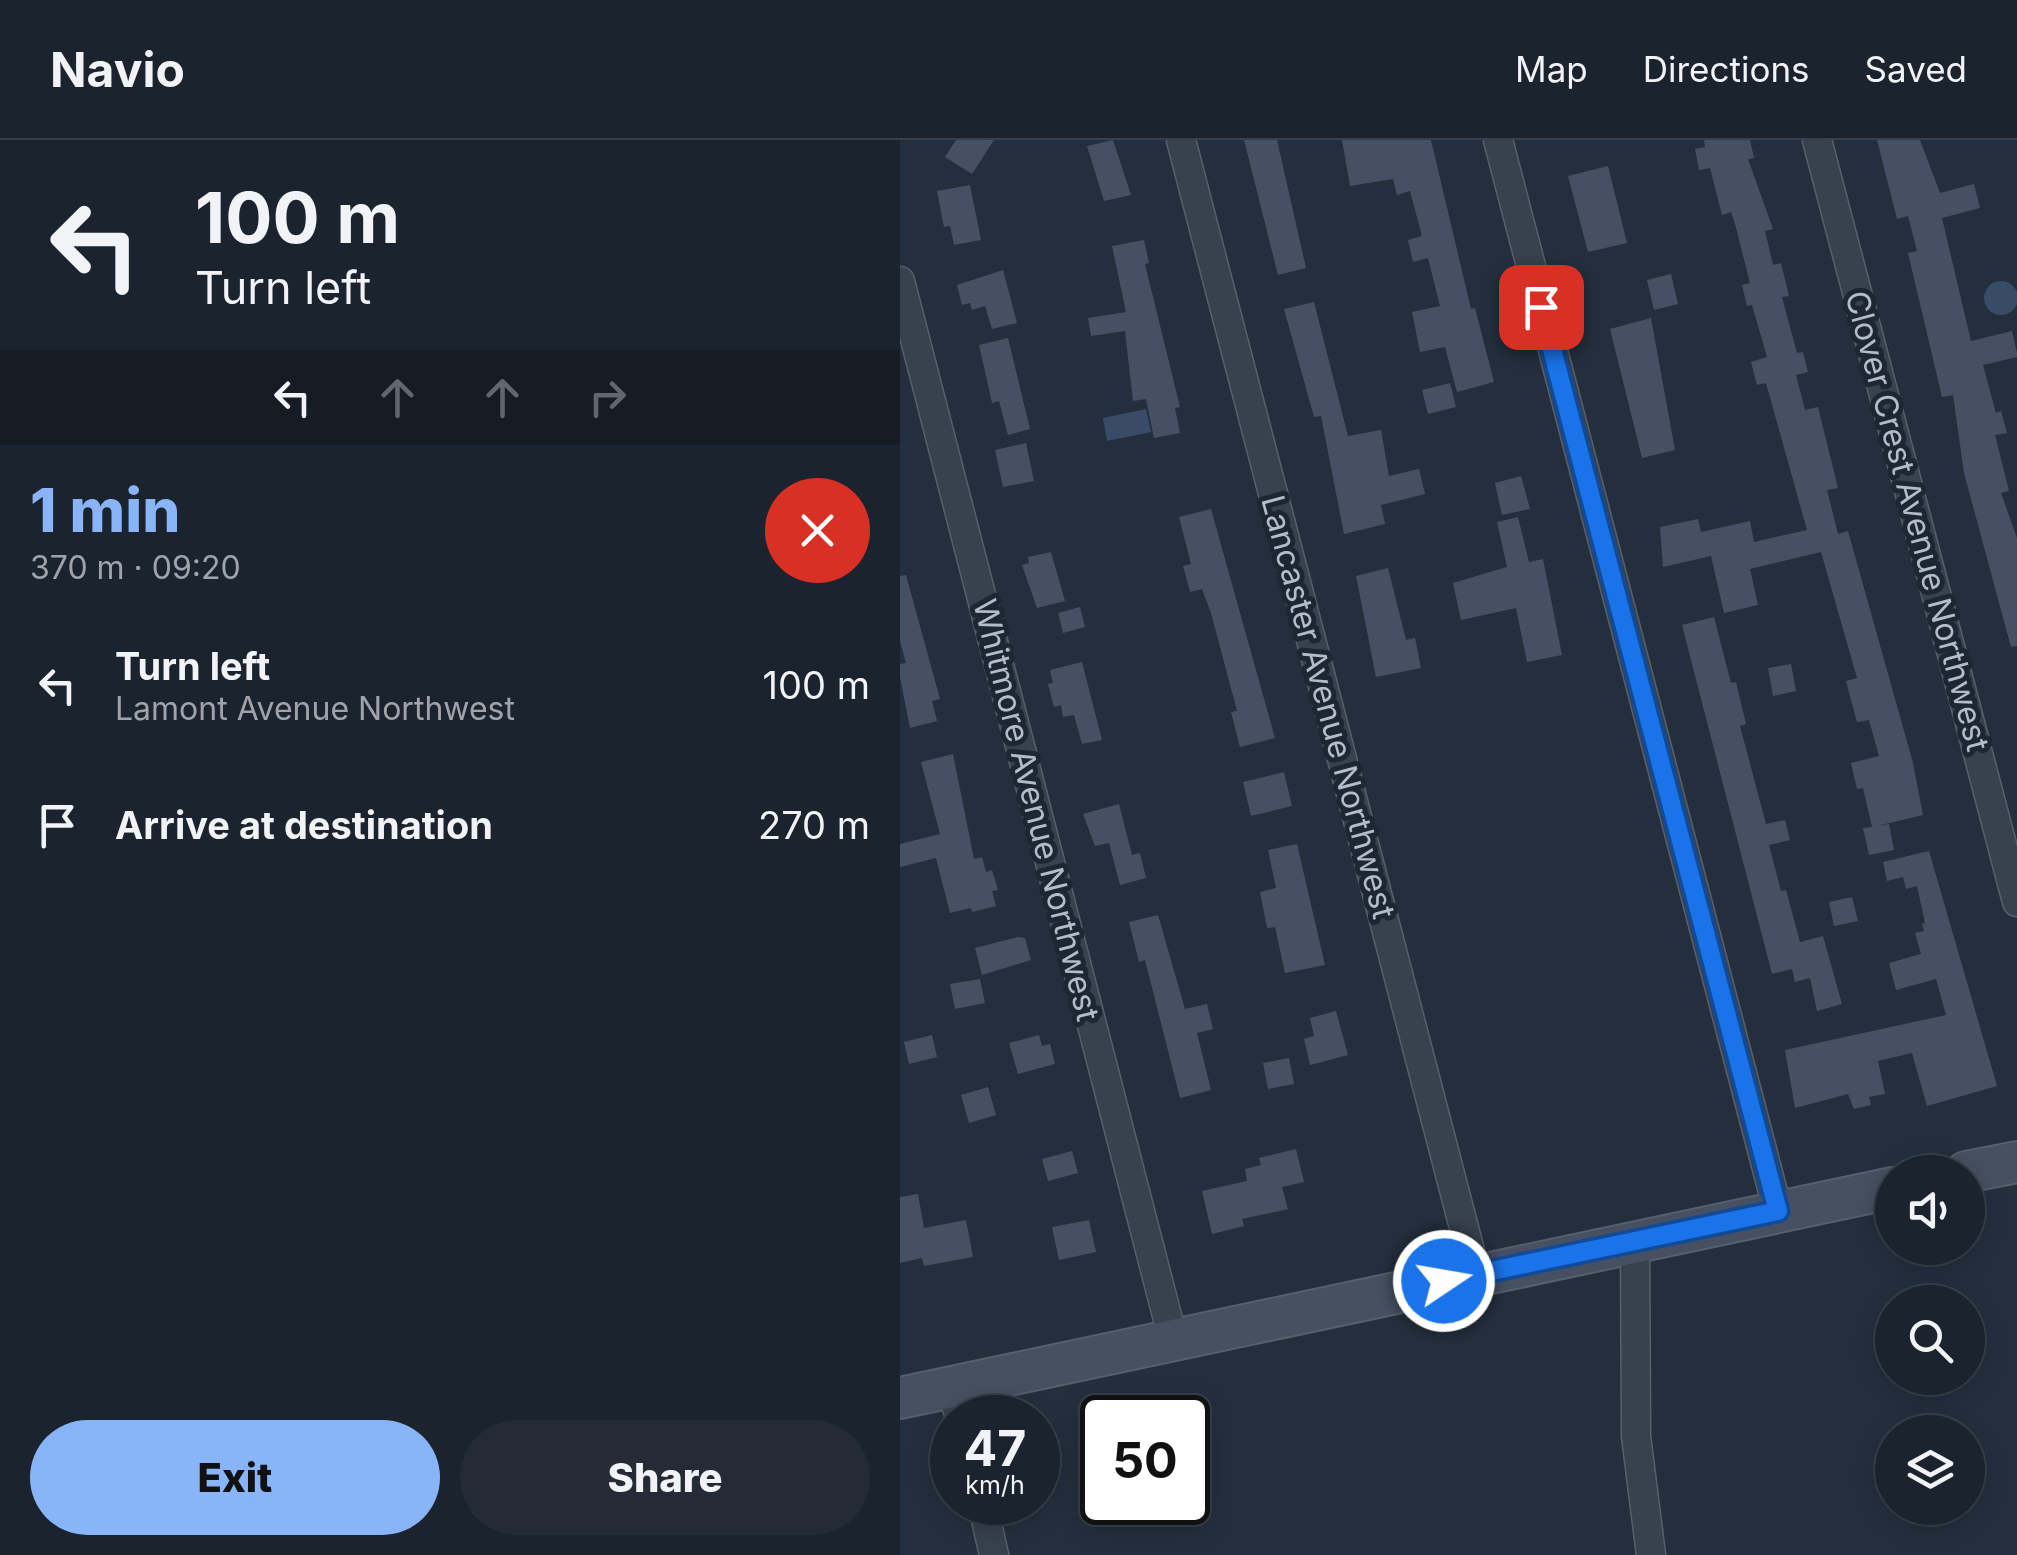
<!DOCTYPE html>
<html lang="en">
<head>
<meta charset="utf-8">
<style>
	:root { --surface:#1b232e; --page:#242b36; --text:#f1f3f6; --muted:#a0a4aa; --line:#39404a; --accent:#8ab4f8 }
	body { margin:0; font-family:Inter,sans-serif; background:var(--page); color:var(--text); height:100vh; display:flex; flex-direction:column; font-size:38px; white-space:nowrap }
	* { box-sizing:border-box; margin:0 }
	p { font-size:32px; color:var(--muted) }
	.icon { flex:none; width:55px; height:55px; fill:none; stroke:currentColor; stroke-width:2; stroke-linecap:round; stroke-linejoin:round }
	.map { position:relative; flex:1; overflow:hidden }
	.panel { display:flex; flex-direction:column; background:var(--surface); width:900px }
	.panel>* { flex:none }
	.top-card { background:#1b232e; color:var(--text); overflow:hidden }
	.tools { position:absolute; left:975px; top:1015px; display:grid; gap:20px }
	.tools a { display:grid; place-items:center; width:110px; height:110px; border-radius:50%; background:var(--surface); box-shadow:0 5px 25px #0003,0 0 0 2px var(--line); font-size:50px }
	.speed { position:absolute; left:30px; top:1255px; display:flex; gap:20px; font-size:50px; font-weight:700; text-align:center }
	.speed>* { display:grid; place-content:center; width:130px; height:130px; border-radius:50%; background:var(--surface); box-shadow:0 5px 25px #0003,0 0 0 2px var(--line); line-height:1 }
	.speed small { font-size:25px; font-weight:400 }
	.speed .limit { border:5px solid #111; border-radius:15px; background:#fff; color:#111 }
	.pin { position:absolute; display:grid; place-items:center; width:85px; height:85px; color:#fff; margin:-42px; border-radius:20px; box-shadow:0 5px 15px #0006 }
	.me { position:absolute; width:110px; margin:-55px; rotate:78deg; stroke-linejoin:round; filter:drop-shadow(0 0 8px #0008) }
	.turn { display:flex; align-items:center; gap:35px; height:210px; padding:0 30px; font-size:45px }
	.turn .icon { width:130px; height:130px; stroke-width:2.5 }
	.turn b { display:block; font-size:70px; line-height:85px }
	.lanes { display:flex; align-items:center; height:95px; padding:0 30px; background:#0003; justify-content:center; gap:50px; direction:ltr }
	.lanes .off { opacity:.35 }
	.round { display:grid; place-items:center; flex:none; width:105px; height:105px; border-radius:52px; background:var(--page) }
	.overview { display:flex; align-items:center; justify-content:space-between; height:170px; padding:0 30px }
	h1 { font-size:60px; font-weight:800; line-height:75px; color:var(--accent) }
	.cta { display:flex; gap:20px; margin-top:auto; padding:20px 30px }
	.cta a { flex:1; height:115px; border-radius:60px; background:var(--accent); color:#111; font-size:40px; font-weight:800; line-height:115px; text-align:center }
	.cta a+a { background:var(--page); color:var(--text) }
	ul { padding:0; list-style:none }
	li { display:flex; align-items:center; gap:30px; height:140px; padding:0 30px }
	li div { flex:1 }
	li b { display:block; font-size:38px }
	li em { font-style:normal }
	header { display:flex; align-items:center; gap:60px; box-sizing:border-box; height:140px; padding:0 50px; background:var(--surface); border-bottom:2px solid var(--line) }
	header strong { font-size:48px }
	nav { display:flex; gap:55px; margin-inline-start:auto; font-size:35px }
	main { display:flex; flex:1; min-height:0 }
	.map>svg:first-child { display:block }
</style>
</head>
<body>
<header>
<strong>Navio</strong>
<nav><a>Map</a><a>Directions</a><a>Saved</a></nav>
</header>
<main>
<section class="panel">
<div class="top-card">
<div class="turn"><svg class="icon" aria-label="left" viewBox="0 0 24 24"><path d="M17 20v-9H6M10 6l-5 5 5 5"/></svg><div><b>100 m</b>Turn left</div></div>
<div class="lanes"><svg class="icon" aria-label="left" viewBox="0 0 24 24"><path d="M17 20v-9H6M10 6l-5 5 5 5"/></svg><svg class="icon off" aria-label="ahead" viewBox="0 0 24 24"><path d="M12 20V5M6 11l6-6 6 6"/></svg><svg class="icon off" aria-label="ahead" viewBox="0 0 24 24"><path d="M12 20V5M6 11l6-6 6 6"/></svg><svg class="icon off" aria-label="right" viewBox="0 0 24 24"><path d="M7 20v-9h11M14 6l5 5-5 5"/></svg></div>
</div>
<div class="overview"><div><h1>1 min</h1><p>370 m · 09:20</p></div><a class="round" style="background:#d93025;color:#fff"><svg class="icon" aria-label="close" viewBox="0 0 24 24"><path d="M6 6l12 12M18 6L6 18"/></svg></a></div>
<ul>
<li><svg class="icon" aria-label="left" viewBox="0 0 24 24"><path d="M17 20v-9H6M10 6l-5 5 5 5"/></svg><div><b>Turn left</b><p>Lamont Avenue Northwest</p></div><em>100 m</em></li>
<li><svg class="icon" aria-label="arrive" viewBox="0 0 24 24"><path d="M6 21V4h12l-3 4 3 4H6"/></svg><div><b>Arrive at destination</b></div><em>270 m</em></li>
</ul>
<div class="cta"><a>Exit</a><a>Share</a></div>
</section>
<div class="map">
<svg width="1117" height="1415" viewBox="0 0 1117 1415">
	<rect width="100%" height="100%" fill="#242f3e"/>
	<path fill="#394c67" d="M1084 158a17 17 0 1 1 34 0a17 17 0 1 1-34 0Z
		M246,269l5,23 -44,9 -4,-23z"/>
	<path fill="#455162" d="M56,0h38l-22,34 -27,-17z
		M213,0l18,55 -27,6 -17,-55z
		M344,0h33l29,128 -28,7z
		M442,0h89l40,169 4,-1 19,74 -37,10 -12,-45 -25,5 -8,-40 28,-6 -12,-48 -15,4 -5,-22 14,-4 -12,-45 -13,4 -4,-16 -43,7z
		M804,0h46l4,18 -6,1 25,70 -8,2 8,34 8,-2 8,33 -7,1 15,56 6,-1 5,20 -12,3 9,35 13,-3 20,81 -11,2 11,44 10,-3 65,232 10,52 -46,11 12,-2 5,26 -25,5 -6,-27 9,-1 -9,-39 -6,1 -6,-26 28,-7 -10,-36 -12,2 -11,-41 11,-3 -36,-126 -71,17 8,36 -34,8 -13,-57 -48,11 -3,-40 38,-8 3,13 49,-11 4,21 53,-12 -41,-147 -9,2 -6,-23 16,-5 -15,-52 -5,1 -5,-21 8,-2 -15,-59 -4,-12 -9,3 -12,-47 -11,2 -4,-21 10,-2z
		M977,0h43l20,53 34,-9 6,24 -38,10 29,123 41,-10 5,22v4l-34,8 13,48 5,-2 6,22 -12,2 14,56 -8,2 16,45v108l-6,1 -47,-174 -11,-78 -11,2 -34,-144 9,-2 -9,-35 -11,3z
		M708,26l19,77 -39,9 -20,-76z
		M70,45l11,55 -27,5 -4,-19 -6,1 -7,-36z
		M244,100l5,23 -4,1 35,143 -5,1 5,25 -26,5 -8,-39 -13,2 -8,-70 -34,5 -3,-18 38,-6 -14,-66z
		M103,130l14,53 -25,6 -7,-23 -13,4 -2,-7 -8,2 -5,-20z
		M771,134l7,30 -24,6 -7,-30z
		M414,162l34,134 33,-6 8,46 30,-7 6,25 -44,11 4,19 -41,10 -23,-118 -7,1 -30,-108z
		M751,178l24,132 -33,8 -32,-129z
		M108,198l22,91 -22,6 -9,-34 -7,2 -13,-58z
		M550,243l6,24 -28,7 -6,-24z
		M126,303l8,38 -31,6 -8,-37z
		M621,336l9,33 -28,6 -7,-32z
		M311,369l64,229 -35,9 -9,-35 6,-1 -26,-98 -9,-24 -12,3 -7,-26 8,-2 -12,-47z
		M618,377l11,45 14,-3 19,96 -35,7 -11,-54 -55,12 -8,-37 54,-16 -10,-45z
		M151,412l14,49 -28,7 -15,-43 7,-2 -1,-6z
		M488,428l18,72 9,-2 6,30 -45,9 -20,-101z
		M6,435l34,124 -8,2 5,20 -27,7 -10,-51v-13l6,-1 -6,-22v-65z
		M180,467l5,20 -22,6 -5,-20z
		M814,477l17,66 5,-1 10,42 -6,2 26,98 19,-4 5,20 -21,5 12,46 5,-1 14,52 23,-6 19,68 -25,7 -7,-33 -15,4 -3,-13 -20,5 -90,-349z
		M182,522l20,78 -20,4 -8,-29 -11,2 -2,-12 -7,2 -6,-23 5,-1 -3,-13z
		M891,524l5,27 -23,5 -5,-28z
		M53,614l21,105 8,-2 4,15 6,-2 6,20 -6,1 4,15 -24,6 -1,-4 -21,5 -14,-55 -36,9v-23l40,-10 -19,-72z
		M384,632l8,34 -41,10 -8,-34z
		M219,664l13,51 8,-2 6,25 -26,7 -11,-42 -14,3 -12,-32z
		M397,704l28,121 -40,8 -10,-46 -8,1 -7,-36 16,-4 -8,-38z
		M1029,711l68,235 -70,20 -15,-53 -34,8 7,33 -16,3 2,8 -17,4 -6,-15 -53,14 -10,-58 161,-35 -10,-36 -40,11 -7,-27 32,-9 -6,-21 9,-2 -2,-7 3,-1 -8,-37 -11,3 -3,-12 -16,4 -4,-19z
		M952,757l6,24 -24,5 -5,-24z
		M258,775l27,94 22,-5 6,25 -16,4 14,57 -31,8 -35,-138 -6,2 -10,-40z
		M118,797l7,1 6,22 -49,15 -7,-27z
		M80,839l5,24 -30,6 -5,-25z
		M436,871l12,44 -38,10 -6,-26 10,-3 -4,-18z
		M32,895l5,22 -28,7 -5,-22z
		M139,895l3,11 8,-2 5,20 -37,10 -9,-31z
		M389,918l5,26 -26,5 -5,-26z
		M88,947l8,28 -27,8 -8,-28z
		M396,1009l8,33 -22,5 6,22 -46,10 2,7 -32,8 -10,-43 45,-10 -2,-12 16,-4 -2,-7z
		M172,1011l6,22 -30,8 -6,-22z
		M18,1054l6,34 42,-8 7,37 -49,9 -2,-8 -22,5v-66z
		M189,1080l7,32 -37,8 -7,-33z"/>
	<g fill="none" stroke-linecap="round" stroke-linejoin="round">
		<g stroke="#565f6c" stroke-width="31">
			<path id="minor" d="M281,0l295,1134
				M598,0l280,1071
				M917,0l200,762
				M0,141l273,1058
				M735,1101l1,195 15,119
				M51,1247l9,31
				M82,1362l12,53"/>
		</g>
		<g stroke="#565f6c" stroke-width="44">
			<path id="secondary" d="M1066,1032l51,-10
				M0,1258l992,-210"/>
		</g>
		<use href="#minor" stroke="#38414e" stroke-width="28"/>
		<use href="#secondary" stroke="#465061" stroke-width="40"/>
	</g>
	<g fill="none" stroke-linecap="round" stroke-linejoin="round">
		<g stroke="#114b97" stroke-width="25">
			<path id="route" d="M544,1141l334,-70 -237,-904"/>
		</g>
		<use href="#route" stroke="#1a73e8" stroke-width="18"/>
	</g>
	<g text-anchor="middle" stroke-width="10" stroke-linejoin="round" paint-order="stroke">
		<g font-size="32" fill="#b4bcc9" stroke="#1d2633">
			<text transform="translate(1017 381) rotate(75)" y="11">Clover Crest Avenue Northwest</text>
			<text transform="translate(428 567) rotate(75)" y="11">Lancaster Avenue Northwest</text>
			<text transform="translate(136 670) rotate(76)" y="11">Whitmore Avenue Northwest</text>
		</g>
	</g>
</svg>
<div class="tools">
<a><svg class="icon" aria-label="sound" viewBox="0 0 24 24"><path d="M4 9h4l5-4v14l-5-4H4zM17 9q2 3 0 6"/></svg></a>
<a><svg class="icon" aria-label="search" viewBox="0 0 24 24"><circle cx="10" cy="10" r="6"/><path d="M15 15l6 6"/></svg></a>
<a><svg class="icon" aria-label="layers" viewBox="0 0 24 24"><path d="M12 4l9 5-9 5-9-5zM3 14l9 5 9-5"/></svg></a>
</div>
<div class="speed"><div>47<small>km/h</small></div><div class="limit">50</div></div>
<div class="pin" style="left:641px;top:167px;background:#d93025"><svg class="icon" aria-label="arrive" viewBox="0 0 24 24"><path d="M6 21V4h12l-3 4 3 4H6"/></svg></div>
<svg class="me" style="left:544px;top:1141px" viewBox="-20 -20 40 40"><circle r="17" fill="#1a73e8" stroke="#fff" stroke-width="3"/><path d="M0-11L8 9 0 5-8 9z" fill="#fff"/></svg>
</div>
</main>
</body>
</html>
